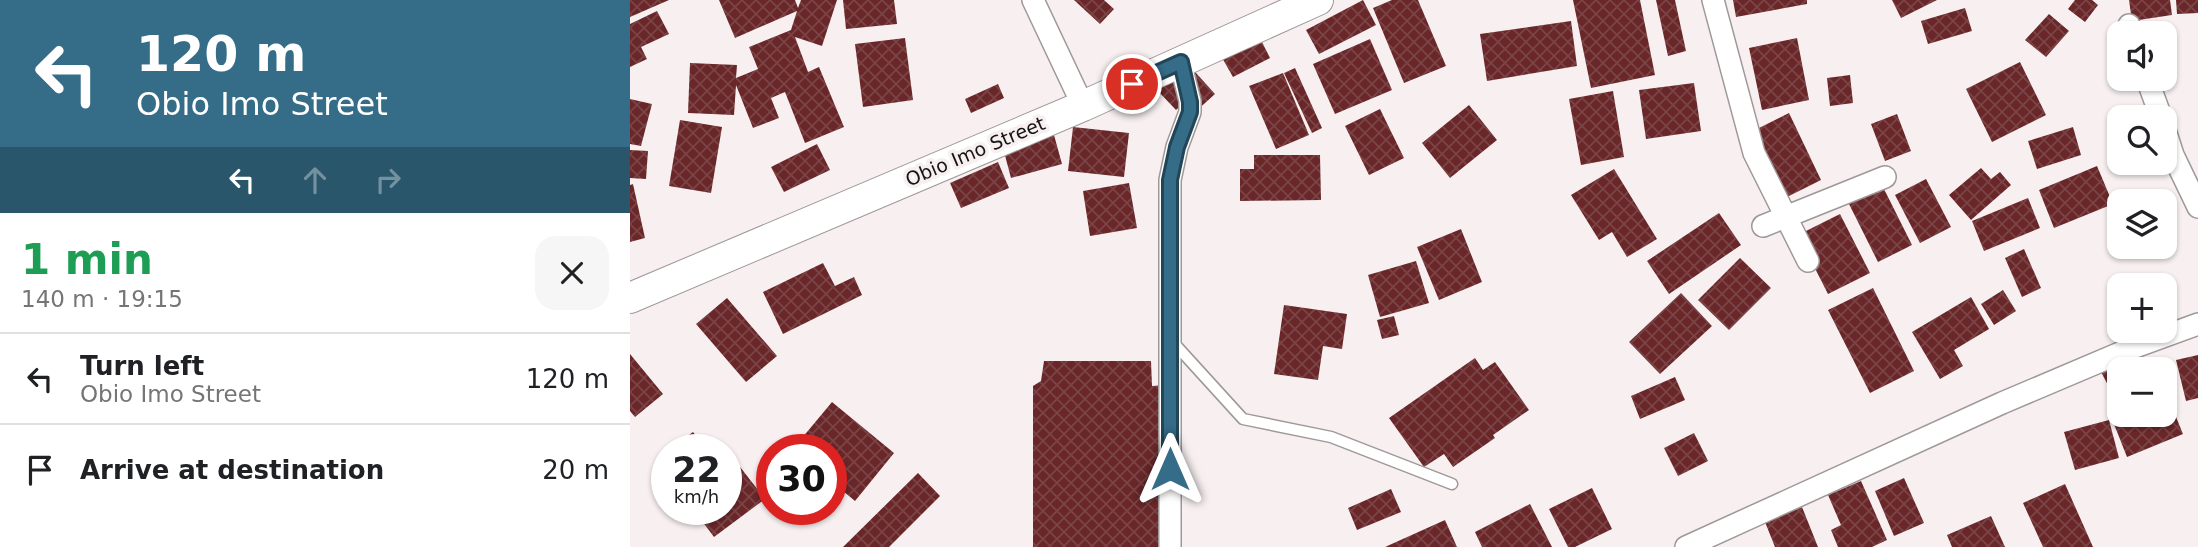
<!DOCTYPE html>
<html lang="en">
<head>
<meta charset="utf-8">
<style>
	:root { --surface:#fff; --page:#f6f6f6; --text:#202124; --muted:#757577; --line:#e0e0e0 }
	body { margin:0; font-family:"DejaVu Sans",sans-serif; background:var(--page); color:var(--text); height:100vh; display:flex; flex-direction:column; font-size:26px; white-space:nowrap }
	* { box-sizing:border-box; margin:0 }
	p { font-size:23px; color:var(--muted) }
	.icon { flex:none; width:38px; height:38px; fill:none; stroke:currentColor; stroke-width:2; stroke-linecap:round; stroke-linejoin:round }
	.map { position:relative; flex:1; overflow:hidden }
	.side { display:flex; flex-direction:column; background:var(--surface); width:630px }
	.side>* { flex:none }
	.banner { background:#356c87; color:#fff; overflow:hidden }
	.controls { position:absolute; left:1477px; top:21px; display:grid; gap:14px }
	.controls a { display:grid; place-items:center; width:70px; height:70px; border-radius:14px; background:var(--surface); box-shadow:0 2px 5px #0004; font-size:35px }
	.speed { position:absolute; left:21px; top:434px; display:flex; gap:14px; font-size:35px; font-weight:700; text-align:center }
	.speed>* { display:grid; place-content:center; width:91px; height:91px; border-radius:50%; background:var(--surface); box-shadow:0 2px 5px #0004; line-height:1 }
	.speed small { font-size:18px; font-weight:400 }
	.speed .limit { border:10px solid #d22; background:#fff; color:#111 }
	.pin { position:absolute; display:grid; place-items:center; width:60px; height:60px; color:#fff; margin:-30px; border:4px solid #fff; border-radius:50%; box-shadow:0 2px 7px #0007 }
	.me { position:absolute; width:77px; margin:-38px; rotate:0deg; stroke-linejoin:round; filter:drop-shadow(0 0 5px #0008) }
	.turn { display:flex; align-items:center; gap:24px; height:147px; padding:0 21px; font-size:32px }
	.turn .icon { width:91px; height:91px; stroke-width:2.5 }
	.turn b { display:block; font-size:49px; line-height:60px }
	.lanes { display:flex; align-items:center; height:66px; padding:0 21px; background:#0003; justify-content:center; gap:35px; direction:ltr }
	.lanes .off { opacity:.35 }
	.round { display:grid; place-items:center; flex:none; width:74px; height:74px; border-radius:21px; background:var(--page) }
	.overview { display:flex; align-items:center; justify-content:space-between; height:119px; padding:0 21px }
	h1 { font-size:42px; font-weight:700; line-height:52px; color:#1e9e55 }
	ul { padding:0; list-style:none }
	li { display:flex; align-items:center; gap:21px; height:91px; padding:0 21px; border-top:2px solid var(--line) }
	li div { flex:1 }
	li b { display:block; font-size:26px }
	li em { font-style:normal }
	main { display:flex; flex:1; min-height:0 }
	.map>svg:first-child { display:block }
</style>
</head>
<body>
<main>
<section class="side">
<div class="banner">
<div class="turn"><svg class="icon" aria-label="left" viewBox="0 0 24 24"><path d="M17 20v-9H6M10 6l-5 5 5 5"/></svg><div><b>120 m</b>Obio Imo Street</div></div>
<div class="lanes"><svg class="icon" aria-label="left" viewBox="0 0 24 24"><path d="M17 20v-9H6M10 6l-5 5 5 5"/></svg><svg class="icon off" aria-label="ahead" viewBox="0 0 24 24"><path d="M12 20V5M6 11l6-6 6 6"/></svg><svg class="icon off" aria-label="right" viewBox="0 0 24 24"><path d="M7 20v-9h11M14 6l5 5-5 5"/></svg></div>
</div>
<div class="overview"><div><h1>1 min</h1><p>140 m · 19:15</p></div><a class="round"><svg class="icon" aria-label="close" viewBox="0 0 24 24"><path d="M6 6l12 12M18 6L6 18"/></svg></a></div>
<ul>
<li><svg class="icon" aria-label="left" viewBox="0 0 24 24"><path d="M17 20v-9H6M10 6l-5 5 5 5"/></svg><div><b>Turn left</b><p>Obio Imo Street</p></div><em>120 m</em></li>
<li><svg class="icon" aria-label="arrive" viewBox="0 0 24 24"><path d="M6 21V4h12l-3 4 3 4H6"/></svg><div><b>Arrive at destination</b></div><em>20 m</em></li>
</ul>
</section>
<div class="map">
<svg width="1568" height="547" viewBox="0 0 1568 547">
	<defs>
		<pattern id="building-cross-hatch" width="8" height="8" patternUnits="userSpaceOnUse" patternTransform="scale(1.75)"><rect width="8" height="8" fill="#6a2729"/><path d="M0 0l8 8M0 8l8-8" fill="none" stroke="#7a4446"/></pattern>
	</defs>
	<rect width="100%" height="100%" fill="#f8f0f0"/>
	<path fill="url(#building-cross-hatch)" d="M0,0h39l-39,17z
		M89,0h76l3,8 3,-8h36l-15,46 -27,-9 13,35 11,-5 25,60 -39,16 -20,-51 -14,6 8,20 -26,10 -17,-43 -2,30 -46,-2 2,-50 47,2 -1,13 22,-9 -9,-22 42,-17 6,-19 -62,27z
		M213,0h51l3,24 -51,5z
		M444,0h30l10,9 -14,15z
		M733,0l13,25 -57,29 -13,-24z
		M762,0h26l28,66 -42,17 -31,-75z
		M943,0h67l15,75 -64,13z
		M1026,0h19l11,51 -18,5z
		M1103,0h74v4l-71,13z
		M1262,0h45l-36,18z
		M1445,0h17l6,5 -13,17 -17,-13z
		M1499,0h41l2,15 -40,6z
		M1546,0h22v13l-21,1z
		M1335,8l7,23 -44,13 -7,-23z
		M27,11l12,23 -28,13 6,12 -17,8v-43z
		M1419,14l20,17 -23,26 -21,-17z
		M941,21l6,45 -90,15 -7,-47z
		M629,36l11,22 -37,19 -12,-21z
		M275,38l8,62 -50,7 -8,-63z
		M1167,38l12,62 -47,10 -13,-62z
		M740,39l22,51 -57,24 -22,-50z
		M1390,62l26,53 -54,27 -26,-53z
		M557,63l28,31 -21,19 -9,-11 -9,8 -19,-20z
		M665,68l27,60 -10,5 -28,-60z
		M653,73l26,62 -33,14 -27,-63z
		M1220,75l3,28 -23,3 -3,-28z
		M1064,83l7,48 -55,8 -7,-49z
		M368,84l6,14 -33,15 -6,-14z
		M983,91l11,66 -43,8 -12,-66z
		M0,99l22,5 -11,42 -11,-2z
		M839,105l28,35 -47,38 -28,-35z
		M750,109l24,49 -35,17 -24,-49z
		M1159,113l32,67 -38,19 -32,-67z
		M1267,114l14,37 -26,10 -14,-37z
		M50,120l42,7 -11,66 -42,-7z
		M443,127l56,6 -5,44 -56,-6z
		M1443,127l8,28 -44,14 -9,-28z
		M424,135l8,29 -51,14 -8,-30z
		M187,144l13,26 -46,22 -13,-25z
		M0,150l18,1 -2,28 -16,-1z
		M624,155h66l1,45 -81,1v-32h14z
		M368,162l11,26 -48,20 -11,-25z
		M1467,166l16,38 -59,24 -15,-38z
		M1351,168l10,11 9,-7 11,13 -40,35 -22,-25z
		M984,169l43,70 -30,18 -15,-25 -13,8 -28,-45z
		M1296,179l25,48 -31,16 -25,-48z
		M499,183l8,45 -47,8 -7,-45z
		M3,184l12,54 -15,4v-57z
		M1252,185l30,60 -34,17 -30,-60z
		M1398,198l12,30 -56,23 -12,-30z
		M1089,213l22,32 -72,49 -22,-33z
		M1210,214l30,59 -42,21 -30,-59z
		M831,229l21,53 -43,18 -22,-53z
		M1394,249l17,39 -19,9 -17,-39z
		M1110,258l31,30 -42,42 -31,-30z
		M786,261l13,42 -49,14 -12,-42z
		M193,263l12,23 19,-9 8,18 -79,39 -20,-42z
		M1243,288l41,83 -44,22 -42,-83z
		M1373,290l13,21 -22,14 -13,-21z
		M1051,293l31,33 -52,48 -31,-32z
		M1341,297l18,32 -35,21 9,16 -23,13 -28,-47z
		M97,298l50,58 -31,26 -50,-58z
		M654,305l63,9 -5,35 -19,-3 -5,34 -44,-6z
		M764,316l5,19 -17,4 -5,-19z
		M0,354l33,40 -28,23 -5,-6z
		M1568,355v43l-12,3 -10,-41z
		M845,358l8,12 12,-8 34,48 -36,25 2,3 -42,29 -9,-13 -20,13 -35,-49z
		M414,361h107l1,25 14,-1 -2,162h-131v-161l8,-5z
		M1490,362l4,7h-5v29l-3,2 -15,-28z
		M1045,377l10,23 -45,19 -9,-23z
		M1535,390l18,44 -56,23 -17,-43 9,-3v4h46z
		M202,402l62,51 -39,48 -24,-20v-31h-39z
		M1479,420l10,38 -44,12 -11,-38z
		M63,432l14,18h-38z
		M1064,433l14,28 -30,15 -14,-28z
		M107,463l28,36 -51,38 -21,-28h33v-38z
		M288,473l22,23 -51,51h-46z
		M1274,478l20,45 -30,13 -19,-45z
		M1231,481l26,59 -15,7h-34l-7,-17 10,-5 -13,-30z
		M1435,484l28,63h-50l-20,-44z
		M962,488l20,41 -37,18h-7l-19,-38z
		M761,489l10,23 -44,18 -9,-22z
		M900,504l22,43h-70l-7,-15z
		M1172,507l16,40h-43l-10,-25z
		M1361,516l14,31h-53l-5,-12z
		M815,520l12,27h-72z"/>
	<g fill="none" stroke-linecap="round" stroke-linejoin="round">
		<g stroke="#9f9898" stroke-width="13">
			<path id="lane" d="M542,341l71,78 88,18 121,47"/>
		</g>
		<g stroke="#9f9898" stroke-width="24">
			<path id="street" d="M403,0l50,106
				M1083,0l41,153 54,108
				M1499,25l3,8
				M1517,79l14,38
				M1535,130l8,25 25,52
				M1133,226l122,-49
				M540,547v-367l7,-33 13,-35v-11l-10,-39
				M1056,547l316,-144 125,-53 71,-26"/>
		</g>
		<g stroke="#9f9898" stroke-width="32">
			<path id="secondary" d="M0,298l453,-192 235,-106"/>
		</g>
		<use href="#lane" stroke="#fff" stroke-width="10"/>
		<use href="#street" stroke="#fff" stroke-width="21"/>
		<use href="#secondary" stroke="#fff" stroke-width="30"/>
	</g>
	<g fill="none" stroke-linecap="round" stroke-linejoin="round">
		<g stroke="#224658" stroke-width="18">
			<path id="route" d="M502,84l49,-22 9,40v10l-13,35 -7,33v289"/>
		</g>
		<use href="#route" stroke="#356c87" stroke-width="12"/>
	</g>
	<g text-anchor="middle" stroke-width="7" stroke-linejoin="round" paint-order="stroke">
		<g font-size="19" fill="#161414" stroke="#f8f0f0">
			<text transform="translate(345 151) rotate(-23)" y="7">Obio Imo Street</text>
		</g>
	</g>
</svg>
<div class="controls">
<a><svg class="icon" aria-label="sound" viewBox="0 0 24 24"><path d="M4 9h4l5-4v14l-5-4H4zM17 9q2 3 0 6"/></svg></a>
<a><svg class="icon" aria-label="search" viewBox="0 0 24 24"><circle cx="10" cy="10" r="6"/><path d="M15 15l6 6"/></svg></a>
<a><svg class="icon" aria-label="layers" viewBox="0 0 24 24"><path d="M12 4l9 5-9 5-9-5zM3 14l9 5 9-5"/></svg></a>
<a>+</a>
<a>−</a>
</div>
<div class="speed"><div>22<small>km/h</small></div><div class="limit">30</div></div>
<div class="pin" style="left:502px;top:84px;background:#d93025"><svg class="icon" aria-label="arrive" viewBox="0 0 24 24"><path d="M6 21V4h12l-3 4 3 4H6"/></svg></div>
<svg class="me" style="left:540px;top:469px" viewBox="-20 -20 40 40"><path d="M0-17L14 15 0 8-14 15z" fill="#356c87" stroke="#fff" stroke-width="4"/></svg>
</div>
</main>
</body>
</html>
